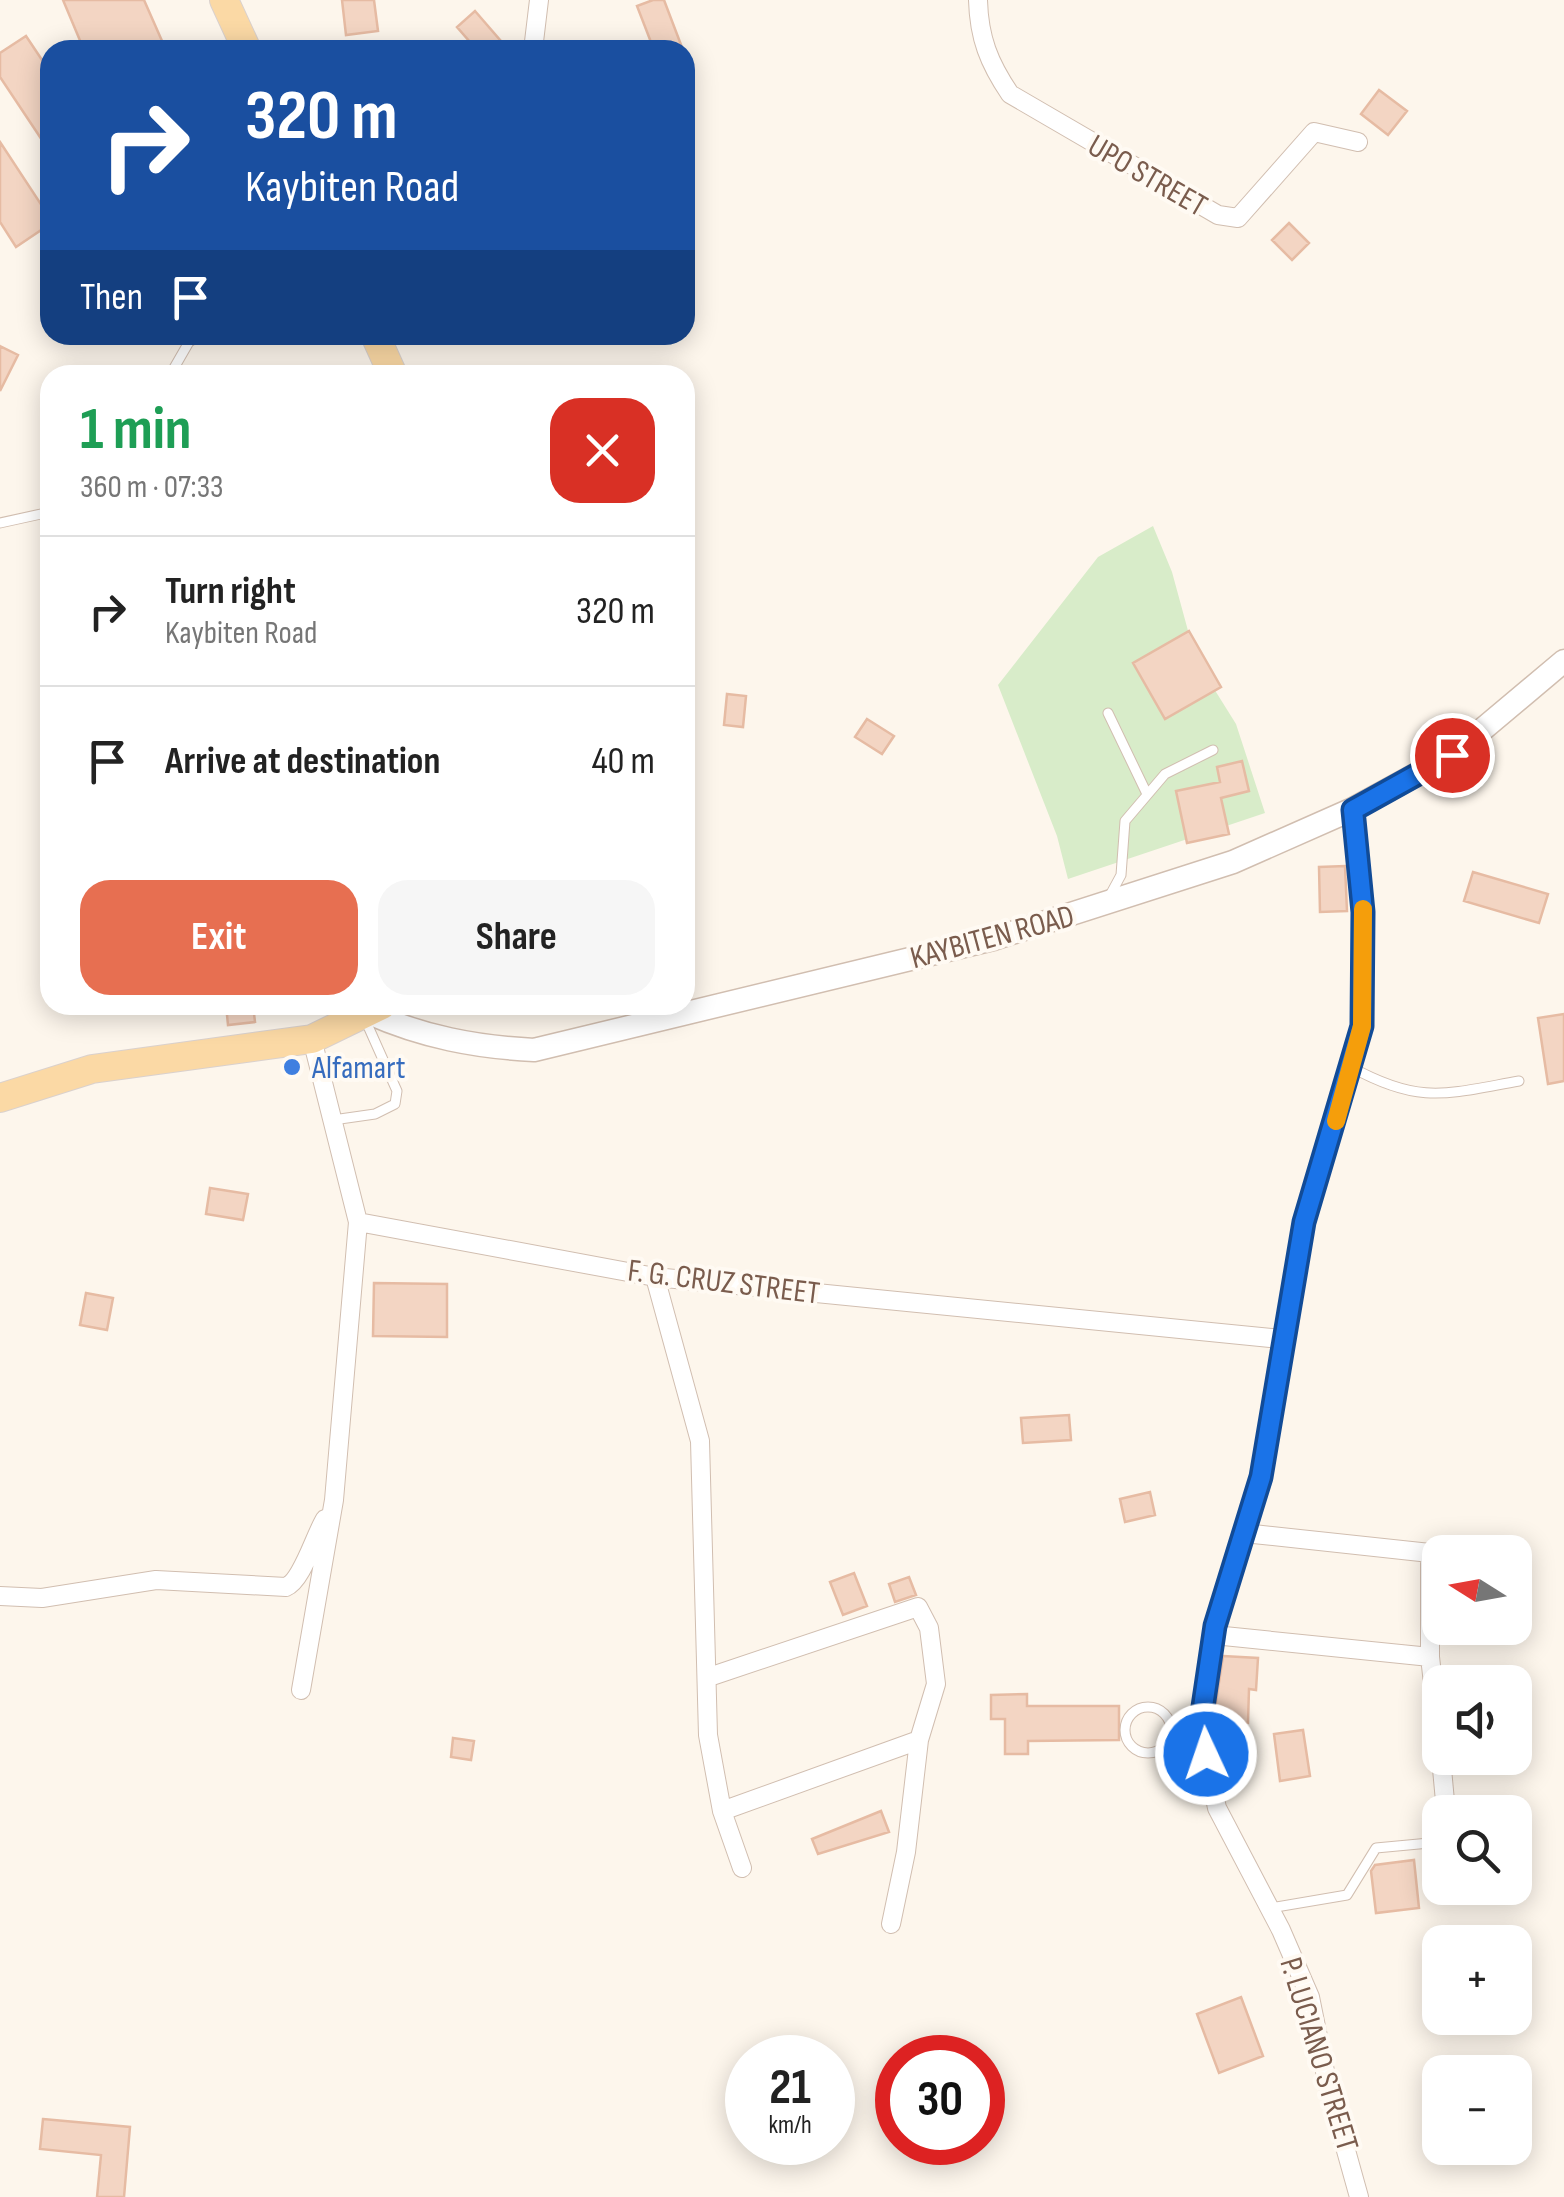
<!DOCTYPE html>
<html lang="en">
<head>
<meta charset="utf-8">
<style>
	:root { --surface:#fff; --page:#f6f6f6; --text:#222; --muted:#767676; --line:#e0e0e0; --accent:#e76f51 }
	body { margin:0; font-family:"Sofia Sans Condensed",sans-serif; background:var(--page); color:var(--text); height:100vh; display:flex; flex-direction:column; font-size:38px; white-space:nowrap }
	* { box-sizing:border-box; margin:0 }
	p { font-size:32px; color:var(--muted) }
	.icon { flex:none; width:55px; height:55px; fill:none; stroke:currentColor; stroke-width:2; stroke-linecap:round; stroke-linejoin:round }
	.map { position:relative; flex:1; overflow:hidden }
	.side { position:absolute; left:40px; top:365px; width:655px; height:650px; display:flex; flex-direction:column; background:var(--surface); border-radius:30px; box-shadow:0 5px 25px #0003 }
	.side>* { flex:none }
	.banner { position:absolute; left:40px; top:40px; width:655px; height:305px; border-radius:30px; box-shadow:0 5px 25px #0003; background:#1a4fa0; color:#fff; overflow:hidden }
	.needle { width:65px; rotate:281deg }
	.controls { position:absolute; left:1422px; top:1535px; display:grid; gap:20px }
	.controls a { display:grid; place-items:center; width:110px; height:110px; border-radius:20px; background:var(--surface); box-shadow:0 5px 25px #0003; font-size:50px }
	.speed { position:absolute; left:725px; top:2035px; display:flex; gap:20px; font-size:50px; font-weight:700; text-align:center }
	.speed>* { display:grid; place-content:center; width:130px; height:130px; border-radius:50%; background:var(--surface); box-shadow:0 5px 25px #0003; line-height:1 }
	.speed small { font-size:25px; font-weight:400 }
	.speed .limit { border:15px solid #d22; background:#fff; color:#111 }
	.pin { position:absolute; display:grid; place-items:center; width:85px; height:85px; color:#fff; margin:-42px; border:5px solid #fff; border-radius:50%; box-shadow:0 2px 10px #0007 }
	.me { position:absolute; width:110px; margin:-55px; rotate:357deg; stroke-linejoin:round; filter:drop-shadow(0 0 8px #0008) }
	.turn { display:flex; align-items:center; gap:35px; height:210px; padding:0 40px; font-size:45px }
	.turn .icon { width:130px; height:130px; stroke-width:2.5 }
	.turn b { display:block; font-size:70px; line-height:85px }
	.then { display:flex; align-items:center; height:95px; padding:0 40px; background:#0003; gap:20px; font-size:38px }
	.round { display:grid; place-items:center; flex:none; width:105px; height:105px; border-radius:30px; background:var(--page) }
	.head { display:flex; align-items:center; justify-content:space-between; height:170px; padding:0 40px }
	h1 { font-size:60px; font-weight:700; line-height:75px; color:#1e9e55 }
	.cta { display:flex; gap:20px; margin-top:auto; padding:20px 40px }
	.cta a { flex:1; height:115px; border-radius:30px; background:var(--accent); color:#fff; font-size:40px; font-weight:700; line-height:115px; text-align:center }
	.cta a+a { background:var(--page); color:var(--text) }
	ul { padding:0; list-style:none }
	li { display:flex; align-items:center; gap:30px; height:150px; padding:0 40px; border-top:2px solid var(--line) }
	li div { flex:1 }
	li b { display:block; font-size:38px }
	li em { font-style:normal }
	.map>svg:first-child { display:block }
</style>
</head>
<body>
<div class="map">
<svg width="1564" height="2197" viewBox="0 0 1564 2197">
	<rect width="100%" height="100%" fill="#fdf6ec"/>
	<path fill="#d8ecc9" d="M1153,526l19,46 24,88 40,64 29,89 -197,66 -11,-43 -59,-151 100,-128z"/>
	<path fill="#f3d5c3" stroke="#e6bba3" stroke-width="2.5" d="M63,0h81l22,50h-82z
		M342,0h32l4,31 -32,4z
		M653,0h11l19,50h-29l-17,-44z
		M475,11l25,29 -11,10h-12l-20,-23z
		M26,36l24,36v80l-50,-75v-24z
		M1379,90l28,21 -19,24 -27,-21z
		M0,142l50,76v6l-34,23 -16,-25z
		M1289,223l20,20 -17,17 -20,-20z
		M0,346l18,9 -18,36z
		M1189,631l32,56 -56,32 -32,-56z
		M727,694l19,2 -3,31 -19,-2z
		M867,719l27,17 -12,18 -27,-17z
		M1242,761l7,30 -28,7 8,36 -42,9 -11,-52 44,-9 -3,-15z
		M1345,866l2,45 -27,1 -1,-45z
		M1473,872l75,22 -9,29 -75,-22z
		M226,1005h27l2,17 -27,3z
		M1564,1014v67l-16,3 -10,-66z
		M210,1188l38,6 -5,26 -37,-6z
		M374,1283l73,1v53l-74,-1z
		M86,1293l27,5 -6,32 -27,-5z
		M1069,1415l2,25 -48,3 -2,-25z
		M1150,1492l5,23 -30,7 -5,-23z
		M854,1573l13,33 -24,9 -13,-33z
		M909,1577l7,18 -21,7 -6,-18z
		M1223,1656l35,2 -2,32 -7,-1 -1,34 -35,-1z
		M1027,1694v12h92v34l-91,1v13h-23v-35h-14v-24z
		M1303,1730l7,46 -30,5 -6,-47z
		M453,1738l21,3 -3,19 -20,-3z
		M881,1811l8,21 -71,22 -6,-15z
		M1414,1860l5,48 -43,5 -5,-42 4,-6z
		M1241,1997l22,59 -44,17 -22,-59z
		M43,2119l87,8 -6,70h-27l4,-42 -61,-6z"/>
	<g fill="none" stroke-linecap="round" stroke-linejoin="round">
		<g stroke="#d1beb0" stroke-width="11">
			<path id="service" d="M170,375l19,-33 11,-7
				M0,523l50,-11
				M1108,713l39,81
				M1108,899l13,-24 4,-54 40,-47 48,-24
				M1351,1067c69,38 95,27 168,14
				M333,1120l42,-6 20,-10 2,-13 -33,-74
				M1125 1730a23 23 0 1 1 46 0a23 23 0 1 1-46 0Z
				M1270,1908l77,-13 29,-47 64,-6"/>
		</g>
		<g stroke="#d1beb0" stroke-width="20">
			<path id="minor" d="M978,0c1,38 11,63 32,94l208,121 20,3 76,-86 44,10
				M533,50l6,-50
				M1353,809l10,103 -1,114 -58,196 -43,255 -46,149 -15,101 17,81 64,122 29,67 18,89 31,111
				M358,1222l297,55 626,62
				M655,1277l45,164 8,294 14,76 20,57
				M0,1596l42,2 114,-18 130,7c16,-6 28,-50 39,-68
				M1214,1635l216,22v-104l-186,-20
				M1430,1657l10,88
				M709,1677l209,-70 11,21 7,56 -17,56 -13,112 -15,72
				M301,1690l33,-190 24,-278 -46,-183
				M1441,1758l5,54
				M722,1811l197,-71"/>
		</g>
		<g stroke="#d1beb0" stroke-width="25">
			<path id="tertiary" d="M369,1013c54,24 107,34 165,37l459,-111 240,-77 120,-53 99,-54 112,-94"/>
		</g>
		<g stroke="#dad1cd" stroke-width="30">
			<path id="primary" d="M224,0l23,50
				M375,335l18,40
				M0,1098l92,-29 220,-30 70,-34"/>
		</g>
		<use href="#service" stroke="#fff" stroke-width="9"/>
		<use href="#minor" stroke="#fff" stroke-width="18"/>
		<use href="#tertiary" stroke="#fff" stroke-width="22"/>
		<use href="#primary" stroke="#fbd9a5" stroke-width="28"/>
	</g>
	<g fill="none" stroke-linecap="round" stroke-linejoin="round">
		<g stroke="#114b97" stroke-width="25">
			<path id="route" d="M1206,1754l-6,-27 15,-101 46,-149 43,-255 58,-196 1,-114 -10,-102 99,-55"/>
		</g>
		<use href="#route" stroke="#1a73e8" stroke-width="18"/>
		<path stroke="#f59e0b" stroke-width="18" d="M1336,1121l26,-95 1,-117"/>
	</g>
	<circle fill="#3f7fe0" stroke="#fffaf3" stroke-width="4" cx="292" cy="1067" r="10"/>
	<g text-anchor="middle" stroke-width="8" stroke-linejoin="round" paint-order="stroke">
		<g font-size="32" fill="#7a5c4d" stroke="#fffaf3">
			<text transform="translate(1148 175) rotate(30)" y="11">UPO STREET</text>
			<text transform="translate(992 936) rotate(-15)" y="11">KAYBITEN ROAD</text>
			<text transform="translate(724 1281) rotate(7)" y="11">F. G. CRUZ STREET</text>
			<text transform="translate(1320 2054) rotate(73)" y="11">P. LUCIANO STREET</text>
		</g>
		<g font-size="32" fill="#366cbe" stroke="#fffaf3" text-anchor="start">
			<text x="312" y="1078">Alfamart</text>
		</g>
	</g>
</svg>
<div class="controls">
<a><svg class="needle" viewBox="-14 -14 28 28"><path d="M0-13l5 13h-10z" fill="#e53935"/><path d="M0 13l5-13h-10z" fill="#767676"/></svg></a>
<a><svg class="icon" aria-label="sound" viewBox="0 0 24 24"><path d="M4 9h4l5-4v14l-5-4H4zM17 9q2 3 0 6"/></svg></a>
<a><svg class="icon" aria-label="search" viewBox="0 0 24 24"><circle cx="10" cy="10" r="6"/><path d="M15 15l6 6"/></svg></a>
<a>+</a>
<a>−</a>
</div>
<div class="speed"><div>21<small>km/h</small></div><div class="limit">30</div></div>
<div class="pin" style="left:1452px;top:755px;background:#d93025"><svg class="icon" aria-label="arrive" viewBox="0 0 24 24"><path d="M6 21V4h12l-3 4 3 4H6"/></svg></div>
<svg class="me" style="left:1206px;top:1754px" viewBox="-20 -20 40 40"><circle r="17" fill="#1a73e8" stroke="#fff" stroke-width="3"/><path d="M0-11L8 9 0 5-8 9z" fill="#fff"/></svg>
<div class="banner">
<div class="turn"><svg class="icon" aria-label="right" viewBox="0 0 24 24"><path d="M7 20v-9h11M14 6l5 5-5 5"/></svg><div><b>320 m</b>Kaybiten Road</div></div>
<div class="then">Then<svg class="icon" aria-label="arrive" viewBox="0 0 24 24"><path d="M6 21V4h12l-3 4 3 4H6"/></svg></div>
</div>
<section class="side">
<div class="head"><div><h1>1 min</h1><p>360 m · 07:33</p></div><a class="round" style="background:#d93025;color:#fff"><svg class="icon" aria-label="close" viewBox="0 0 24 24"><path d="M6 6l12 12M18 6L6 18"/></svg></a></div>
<ul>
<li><svg class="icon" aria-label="right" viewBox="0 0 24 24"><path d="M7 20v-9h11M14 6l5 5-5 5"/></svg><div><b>Turn right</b><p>Kaybiten Road</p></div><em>320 m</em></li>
<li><svg class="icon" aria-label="arrive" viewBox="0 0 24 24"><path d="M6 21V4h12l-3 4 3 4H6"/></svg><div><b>Arrive at destination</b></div><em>40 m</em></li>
</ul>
<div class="cta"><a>Exit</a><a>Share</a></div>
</section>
</div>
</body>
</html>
